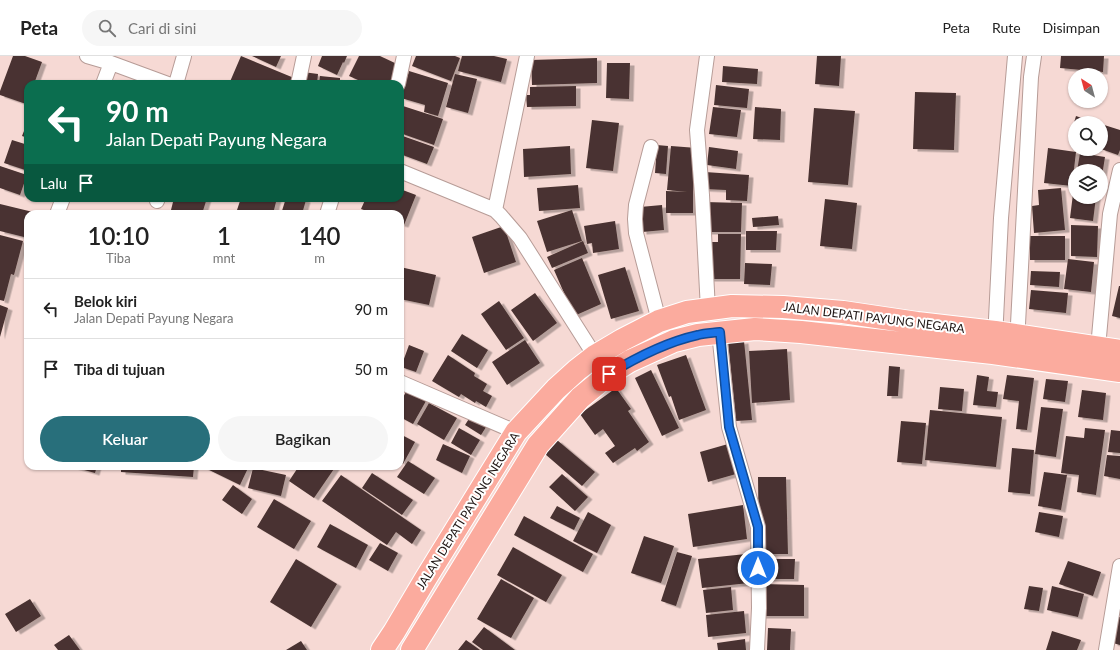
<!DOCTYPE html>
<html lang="id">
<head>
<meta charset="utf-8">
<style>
	:root { --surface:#fff; --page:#f6f6f6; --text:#222; --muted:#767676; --line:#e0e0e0; --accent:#286f7b }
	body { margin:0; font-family:Lato,sans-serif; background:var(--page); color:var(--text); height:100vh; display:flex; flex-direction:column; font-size:15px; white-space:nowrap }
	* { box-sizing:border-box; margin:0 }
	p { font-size:13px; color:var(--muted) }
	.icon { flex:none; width:22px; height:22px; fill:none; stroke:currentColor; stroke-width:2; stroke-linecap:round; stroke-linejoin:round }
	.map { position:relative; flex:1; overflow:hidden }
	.side { position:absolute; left:24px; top:154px; width:380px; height:260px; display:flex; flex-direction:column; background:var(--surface); border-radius:12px; box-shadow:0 1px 3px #0004 }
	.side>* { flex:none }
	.hud { position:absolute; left:24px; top:24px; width:380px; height:122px; border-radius:12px; box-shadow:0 1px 3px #0004; background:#0b6e4f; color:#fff; overflow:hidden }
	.needle { width:26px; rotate:324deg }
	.fabs { position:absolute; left:1068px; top:12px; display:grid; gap:8px }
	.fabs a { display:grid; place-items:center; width:40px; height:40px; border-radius:50%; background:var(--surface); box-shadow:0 1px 3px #0004; font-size:20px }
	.pin { position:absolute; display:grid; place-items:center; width:34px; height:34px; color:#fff; margin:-17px; border-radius:8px; box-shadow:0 2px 6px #0006 }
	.me { position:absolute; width:44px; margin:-22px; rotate:0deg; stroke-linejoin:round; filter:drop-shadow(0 0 3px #0008) }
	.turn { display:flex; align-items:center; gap:14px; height:84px; padding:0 16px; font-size:18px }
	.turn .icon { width:52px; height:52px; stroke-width:2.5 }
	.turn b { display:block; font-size:28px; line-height:34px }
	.then { display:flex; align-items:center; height:38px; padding:0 16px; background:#0003; gap:8px; font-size:15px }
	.eta { display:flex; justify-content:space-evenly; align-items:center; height:68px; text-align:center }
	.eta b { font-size:24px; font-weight:600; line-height:28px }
	.cta { display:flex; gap:8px; margin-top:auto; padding:8px 16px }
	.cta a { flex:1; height:46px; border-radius:24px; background:var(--accent); color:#fff; font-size:16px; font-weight:600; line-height:46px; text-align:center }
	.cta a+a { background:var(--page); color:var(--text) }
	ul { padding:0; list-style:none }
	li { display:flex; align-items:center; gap:12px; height:60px; padding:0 16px; border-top:1px solid var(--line) }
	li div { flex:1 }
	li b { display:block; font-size:15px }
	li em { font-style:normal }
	header { display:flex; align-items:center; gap:24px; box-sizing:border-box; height:56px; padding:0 20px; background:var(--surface); border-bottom:1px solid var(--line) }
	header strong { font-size:19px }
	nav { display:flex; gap:22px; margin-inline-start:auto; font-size:14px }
	.search { width:280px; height:36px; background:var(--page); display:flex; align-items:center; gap:10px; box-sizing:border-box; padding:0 14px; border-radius:22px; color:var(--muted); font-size:15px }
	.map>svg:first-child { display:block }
</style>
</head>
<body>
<header>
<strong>Peta</strong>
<div class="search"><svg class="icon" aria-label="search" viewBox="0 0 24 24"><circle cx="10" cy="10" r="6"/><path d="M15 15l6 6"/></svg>Cari di sini</div>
<nav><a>Peta</a><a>Rute</a><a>Disimpan</a></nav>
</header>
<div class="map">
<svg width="1120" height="594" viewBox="0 0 1120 594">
	<defs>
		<filter id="shadow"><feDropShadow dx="4.5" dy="2.5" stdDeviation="0" flood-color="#0004"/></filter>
	</defs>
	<rect width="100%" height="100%" fill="#f6d9d4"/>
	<path fill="#493330" filter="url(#shadow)" d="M13,0h12l17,6 -8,22h-6v16l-2,4 -26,-9v-4z
		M241,0l53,22 -3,6h-62z
		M252,0h29l-5,11z
		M322,0h25l-3,7 -1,-1 -6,13 -19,-9z
		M359,0h21l19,9 -9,19h-23l-18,-8z
		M416,0h39l5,2 -9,23 -39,-15z
		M462,0h32l13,3 -6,23 -43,-11z
		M817,0h24l-2,30 -24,-2z
		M1061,0h43l-1,16 -43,-4z
		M597,2v25l-65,2 -1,-25z
		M607,7h23l-1,36 -23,-1z
		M723,10l35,3 -1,15 -35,-2z
		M409,15l39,12 -10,33 -14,-4 1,-7 -24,-7z
		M303,16l15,2 -1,10h-16z
		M455,18l22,5 -9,34 -22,-6z
		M320,20l20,2v6h-21z
		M716,29l33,4 -2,19 -33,-3z
		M576,30v20l-49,1 -1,-12h4v-8z
		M915,36l41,1 -2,57 -41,-1z
		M403,50l40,13 -9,26 -34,-12v-18z
		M713,51l28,3 -4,27 -28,-3z
		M755,51l26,2 -1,31 -27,-1z
		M814,52l41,3 -7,74 -40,-3z
		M1076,60l20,7h-21v18l-6,-2z
		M592,64l27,3 -6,48 -27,-3z
		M28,65v17l-6,-2z
		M1101,68l19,6v20l-2,5 -17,-6z
		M400,79l34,12 -7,17 -27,-10z
		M12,84l16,5v26l-24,-8z
		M657,89l11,1 -2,28 -11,-1z
		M570,90l1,28 -47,3 -1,-28z
		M671,90l26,2 -4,44v21h-27v-22l21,1 -20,-2z
		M709,91l29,4 -2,18 -29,-4z
		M1048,92l28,4 -4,34 -28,-3z
		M1080,97l25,4 -3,19 -1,-5h-24z
		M0,110l27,9 -7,20 -20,-7z
		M705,116l44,3 -2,26 -21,-1v-10l-22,-1z
		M578,129l2,23 -41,3 -2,-23z
		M1074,130h1v11h21l-3,24 -23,-3z
		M1061,132l4,42 -31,3 -2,-27 7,-1 -1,-15z
		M400,133l16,6 -12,30 -4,-1v-10h-25l-14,-5 5,-11h34z
		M174,142h33l-5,16h-32z
		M241,142h36l-4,16h-22l-14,-4z
		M286,142h14l6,2 -4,14h-21z
		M825,143l32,4 -5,46 -32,-3z
		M705,146l37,1 -1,29h-37z
		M0,148l37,9 -9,1v24l-28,-7z
		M662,149l2,25 -22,2 -2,-25z
		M572,154l10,31 -35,11 -10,-31z
		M778,160l1,9 -26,2 -1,-9z
		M615,165l4,28 -26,4 -1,-10 -5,1 -3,-18z
		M1071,169l27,1 -1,31 -26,-1z
		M504,170l12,36 -32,11 -12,-36z
		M746,175h31l-1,19h-30z
		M718,178h23l-1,45h-33v-37h11z
		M0,179l23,6 -9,34 -3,-1 -7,27 -4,-1z
		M1030,180h35v24h-35z
		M583,185l5,12 -36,15 -5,-11z
		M582,202l19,46 -27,12 -20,-46z
		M1068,203l26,3 -3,30 -27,-3z
		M745,207l27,1 -2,21 -26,-1z
		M400,211l36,8 -7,30 -29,-6z
		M625,211l14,44 -28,8 -13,-44z
		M1031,215l29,1 -1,15 -29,-2z
		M1119,230h1v32l-8,-2z
		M1031,234l37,3 -2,20 -37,-4z
		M535,237l22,30 -24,18 -22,-31z
		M499,245l25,37 -18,12 -25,-36z
		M0,249l8,3 -8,29z
		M462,278l26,16 -11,18 -26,-17z
		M525,284l15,23 -33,22 -15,-23z
		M744,285l8,79 -16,1 -8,-78z
		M409,289l15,6 -8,21 -15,-5z
		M787,293l3,51 -38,3 -3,-52z
		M448,299l27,18 -1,3 13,8 -4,7 9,5 -6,11 -10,-6 -1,2 -14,-9 -2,3 -27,-16z
		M686,299l20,55 -27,10 -8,-24 -2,1 -12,-32z
		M889,310l11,1 -2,29h-11z
		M651,314l28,58 -17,8 -27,-58z
		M977,319l12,2 -2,14 11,1 -2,15 -23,-2z
		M1007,319l27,3 -7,52 -11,-1 3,-28 -16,-2z
		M1046,323l22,2 -3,21 -22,-3z
		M940,331l24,2 -2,22 -24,-2z
		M616,332l15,21 -3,2 21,31 -12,9 -2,-3 -22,15 -8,-10 10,-7 -12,-17 -8,6 -15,-21z
		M407,334l19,11 -13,23 -13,-7v-14z
		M1082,334l24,3 -3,27 -25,-3z
		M429,347l28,15 -13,22 -27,-16z
		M1041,351l22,2 -7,48 -21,-3z
		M930,354l72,7 -6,50 -71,-7z
		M472,358l16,10 -7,11 -16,-10z
		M901,365l25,2 -4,41 -25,-2z
		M459,372l21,12 -9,15 -20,-12z
		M1085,372l20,2 -9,65 -19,-3 2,-17 -18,-2 5,-37 18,2z
		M1111,374l9,1v22l-12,-1z
		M400,378l15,8 -12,22 -3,-2z
		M557,384l38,32 -13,14 -37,-32z
		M443,388l27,12 -8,17 -26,-13z
		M728,388l8,30 -28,8 -8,-30z
		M1012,392l22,2 -4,44 -22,-2z
		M1107,399l13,1v23l-16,-3z
		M408,405l27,17 -11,16 -27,-17z
		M70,410h27l-2,7z
		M121,410h73l-1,11 -72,-5z
		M201,410h48l-9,19z
		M299,410h37l-22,32 -25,-17z
		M253,412l33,7 -5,21 -33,-8z
		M1044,416l23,3 -6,35 -23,-4z
		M372,417l41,27 -11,15 -40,-27z
		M562,418l26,23 -13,14 -26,-24z
		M341,419l80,55 -9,14 -16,-12 -9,13 -65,-44z
		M758,421h28l2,77h-29z
		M233,429l19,14 -10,15 -20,-14z
		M274,443l37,22 -17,28 -37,-22z
		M743,449l4,34 -54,8 -5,-33z
		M557,450l23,12 -6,12 -24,-12z
		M588,456l23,13 -14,28 -24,-12z
		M1039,456l24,4 -4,21 -24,-5z
		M524,460l69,38 -10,18 -69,-37z
		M330,468l38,21 -12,23 -39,-21z
		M644,480l30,10 -13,37 -30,-10z
		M380,487l18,10 -10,18 -19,-11z
		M513,491l49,28 -16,27 -49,-27z
		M677,496l15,4 -16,50 -15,-5z
		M746,498l3,29 -47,5 -4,-29z
		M296,503l41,25 -26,43 -41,-25z
		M765,503h30l-1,20h-29z
		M1068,505l33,11 -8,24 -34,-12z
		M501,523l33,19 -23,40 -34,-19z
		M762,528l42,1v31h-43z
		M1029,530l14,2 -4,23 -15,-2z
		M1052,530l32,8 -6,23 -31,-7z
		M731,531l2,23 -27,3 -3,-23z
		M30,543l11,17 -25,16 -11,-18z
		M744,555l2,22 -38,4 -2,-22z
		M1118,561h2v28l-7,-2z
		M484,571l31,23h-32l-11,-8z
		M768,572l23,1 -1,21h-23z
		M1052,575l29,9 -4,10h-31z
		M69,579l11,15h-22l-4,-5z
		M745,583l1,11h-28l-1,-7z
		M466,584l14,10h-22z
		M301,585l6,9h-21z"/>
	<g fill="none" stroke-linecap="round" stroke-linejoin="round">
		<g stroke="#b79c97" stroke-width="16">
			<path id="street" d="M87,0l24,7 57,21
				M707,0l-10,74 5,65 6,115
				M103,28l8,-21
				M176,28l8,-28
				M298,28l6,-28
				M398,28l6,-28
				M651,91l-15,58 -1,14 1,14 23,88
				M400,115l95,39 6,6 19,22 75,118
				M157,145l1,-3
				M495,154l32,-154
				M57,158l6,-16
				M327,158l5,-16
				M719,276l10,95 29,100 1,81 -2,42
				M995,283l6,-121 14,-162
				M1017,287l14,-266 3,-21
				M1098,292l12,-134 10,-44
				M400,326l116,50
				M1106,594l14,-84"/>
		</g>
		<g stroke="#fff" stroke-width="24">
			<path id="highway" d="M382,594l12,-18 32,-54 90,-146 40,-43 21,-19 18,-14 27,-16 37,-19 28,-9 45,-6 51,1 60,5 74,11 78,9 125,19
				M412,594l126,-205 42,-47 29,-24 21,-13 44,-20 24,-6 57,-6 46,3 192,21 127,18"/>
		</g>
		<use href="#street" stroke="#fff" stroke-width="14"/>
		<use href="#highway" stroke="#fbab9e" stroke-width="22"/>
	</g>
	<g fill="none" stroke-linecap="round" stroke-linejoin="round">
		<g stroke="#114b97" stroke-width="10">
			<path id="route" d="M609,318c28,-17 57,-32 89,-39 7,-2 14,-2 22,-3l9,95 29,100v41"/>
		</g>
		<use href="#route" stroke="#1a73e8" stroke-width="7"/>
	</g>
	<g text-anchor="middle" stroke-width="4" stroke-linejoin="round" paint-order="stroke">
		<g font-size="12" fill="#1f1513" stroke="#fff">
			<text transform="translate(874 262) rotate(7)" y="4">JALAN DEPATI PAYUNG NEGARA</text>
			<text transform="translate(468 455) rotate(-58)" y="4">JALAN DEPATI PAYUNG NEGARA</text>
		</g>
	</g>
</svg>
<div class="fabs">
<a><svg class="needle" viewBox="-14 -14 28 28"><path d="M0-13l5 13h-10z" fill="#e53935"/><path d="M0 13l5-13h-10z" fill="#767676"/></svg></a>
<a><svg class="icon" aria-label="search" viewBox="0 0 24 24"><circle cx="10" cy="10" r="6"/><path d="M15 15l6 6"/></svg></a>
<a><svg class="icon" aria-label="layers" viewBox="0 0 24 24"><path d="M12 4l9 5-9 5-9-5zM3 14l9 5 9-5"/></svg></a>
</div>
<div class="pin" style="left:609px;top:318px;background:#d93025"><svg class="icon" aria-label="arrive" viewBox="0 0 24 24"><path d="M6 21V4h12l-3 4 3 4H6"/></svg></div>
<svg class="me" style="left:758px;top:512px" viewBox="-20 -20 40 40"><circle r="17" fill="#1a73e8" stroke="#fff" stroke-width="3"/><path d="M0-11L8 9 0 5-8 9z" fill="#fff"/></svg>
<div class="hud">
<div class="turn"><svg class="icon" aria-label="left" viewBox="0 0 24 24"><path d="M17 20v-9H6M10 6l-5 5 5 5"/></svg><div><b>90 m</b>Jalan Depati Payung Negara</div></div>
<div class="then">Lalu<svg class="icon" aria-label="arrive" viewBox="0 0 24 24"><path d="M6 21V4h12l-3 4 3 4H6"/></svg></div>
</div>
<section class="side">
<div class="eta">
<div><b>10:10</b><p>Tiba</p></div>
<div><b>1</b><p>mnt</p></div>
<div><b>140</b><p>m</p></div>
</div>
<ul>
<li><svg class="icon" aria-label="left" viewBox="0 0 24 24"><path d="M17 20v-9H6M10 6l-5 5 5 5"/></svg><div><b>Belok kiri</b><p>Jalan Depati Payung Negara</p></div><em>90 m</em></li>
<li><svg class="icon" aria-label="arrive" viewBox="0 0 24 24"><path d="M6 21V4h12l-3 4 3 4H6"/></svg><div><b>Tiba di tujuan</b></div><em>50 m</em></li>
</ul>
<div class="cta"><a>Keluar</a><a>Bagikan</a></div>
</section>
</div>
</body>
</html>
